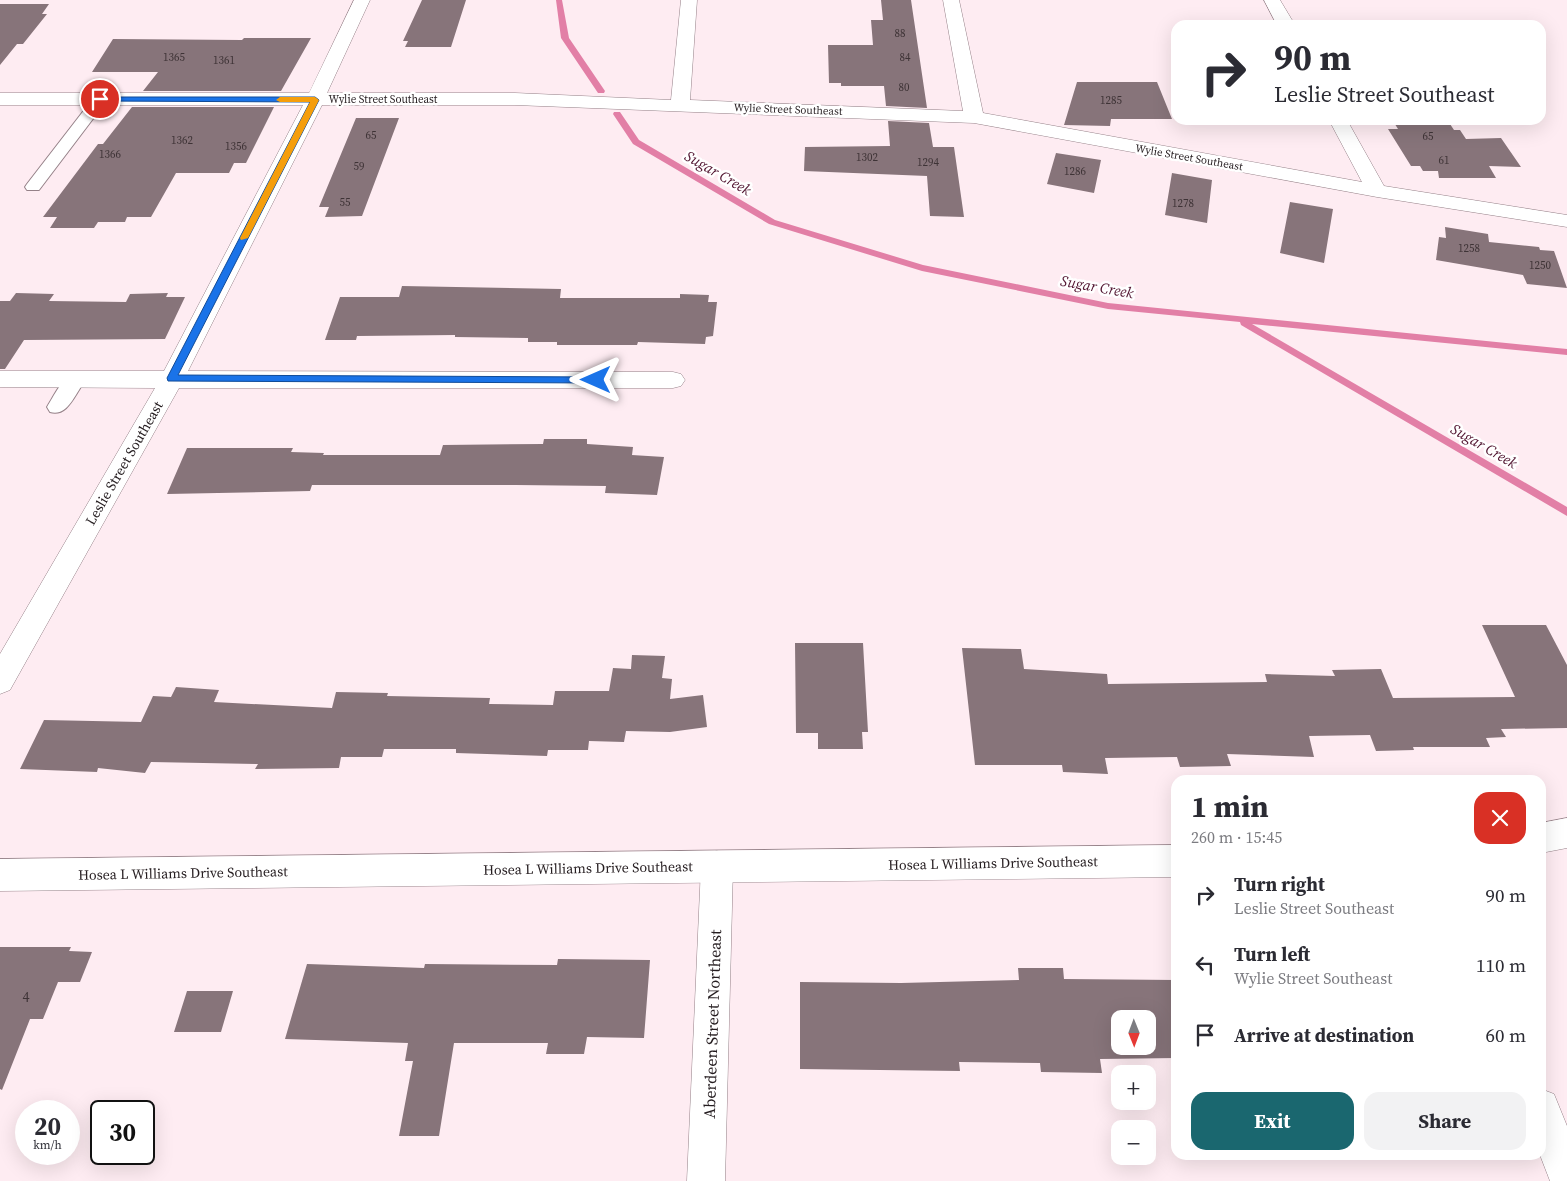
<!DOCTYPE html>
<html lang="en">
<head>
<meta charset="utf-8">
<style>
	:root { --surface:#fff; --page:#f2f2f3; --text:#2b2b33; --muted:#7c7c81; --accent:#1a676f }
	body { margin:0; font-family:"Source Serif 4",serif; background:var(--page); color:var(--text); height:100vh; display:flex; flex-direction:column; font-size:19px; white-space:nowrap }
	* { box-sizing:border-box; margin:0 }
	p { font-size:16px; color:var(--muted) }
	.icon { flex:none; width:28px; height:28px; fill:none; stroke:currentColor; stroke-width:2; stroke-linecap:round; stroke-linejoin:round }
	.map { position:relative; flex:1; overflow:hidden }
	.panel { position:absolute; left:1171px; top:775px; width:375px; height:385px; display:flex; flex-direction:column; background:var(--surface); border-radius:15px; box-shadow:0 5px 20px #0002 }
	.panel>* { flex:none }
	.top-card { position:absolute; left:1171px; top:20px; width:375px; height:105px; border-radius:15px; box-shadow:0 5px 20px #0002; background:#fff; color:var(--text); overflow:hidden }
	.needle { width:32px; rotate:179deg }
	.fabs { position:absolute; left:1111px; top:1010px; display:grid; gap:10px }
	.fabs a { display:grid; place-items:center; width:45px; height:45px; border-radius:10px; background:var(--surface); box-shadow:0 5px 20px #0002; font-size:25px }
	.speed { position:absolute; left:15px; top:1100px; display:flex; gap:10px; font-size:25px; font-weight:700; text-align:center }
	.speed>* { display:grid; place-content:center; width:65px; height:65px; border-radius:50%; background:var(--surface); box-shadow:0 5px 20px #0002; line-height:1 }
	.speed small { font-size:12px; font-weight:400 }
	.speed .limit { border:2px solid #111; border-radius:8px; background:#fff; color:#111 }
	.pin { position:absolute; display:grid; place-items:center; width:42px; height:42px; color:#fff; margin:-21px; border:2px solid #fff; border-radius:50%; box-shadow:0 1px 5px #0007 }
	.me { position:absolute; width:55px; margin:-28px; rotate:270deg; stroke-linejoin:round; filter:drop-shadow(0 0 4px #0008) }
	.turn { display:flex; align-items:center; gap:18px; height:105px; padding:0 20px; font-size:22px }
	.turn .icon { width:65px; height:65px; stroke-width:2.5 }
	.turn b { display:block; font-size:35px; line-height:42px }
	.round { display:grid; place-items:center; flex:none; width:52px; height:52px; border-radius:15px; background:var(--page) }
	.headline { display:flex; align-items:center; justify-content:space-between; height:85px; padding:0 20px }
	h1 { font-size:30px; font-weight:700; line-height:38px }
	.primary-button { display:flex; gap:10px; margin-top:auto; padding:10px 20px }
	.primary-button a { flex:1; height:58px; border-radius:15px; background:var(--accent); color:#fff; font-size:20px; font-weight:700; line-height:58px; text-align:center }
	.primary-button a+a { background:var(--page); color:var(--text) }
	ul { padding:0; list-style:none }
	li { display:flex; align-items:center; gap:15px; height:70px; padding:0 20px }
	li div { flex:1 }
	li b { display:block; font-size:19px }
	li em { font-style:normal }
	.map>svg:first-child { display:block }
</style>
</head>
<body>
<div class="map">
<svg width="1567" height="1181" viewBox="0 0 1567 1181">
	<rect width="100%" height="100%" fill="#feecf2"/>
	<g fill="none" stroke-linecap="round" stroke-linejoin="round">
		<path fill="#e27fa6" fill-rule="evenodd" d="M556,0h6l7,38 36,53 -1,2h-6l-37,-55z
			M614,112h6l19,28 136,80 148,45 185,38 459,46v6l-315,-31 315,183v9l-326,-191 -1,-3 -132,-13 -186,-38 -153,-47 -136,-80 -20,-30z"/>
	</g>
	<path fill="#87747a" fill-rule="evenodd" d="M422,0h44l-15,47h-46l3,-6h-5z
		M881,0h30l16,108 -41,-2 -2,-20h-43v-3h-12l-1,-38h45l-2,-25h12z
		M0,4h49l-7,10h5l-24,30h-6l-17,21z
		M244,38h67l-30,53h-138l15,-19h-66l21,-33 129,1z
		M1077,82h80l15,37h-61l-1,7 -46,-1z
		M132,107h142l-28,56h-12l-5,10h-53l-25,44h-24l-2,5h-27l-4,6h-44l7,-11h-14l55,-73h5z
		M356,118h43l-37,98 -37,1 4,-10h-10z
		M888,121l41,2 4,24h21l10,70 -34,-1 -3,-40 -123,-5 1,-24 85,-1z
		M1393,121h55l6,9h6l6,9 35,-1 20,29 -32,-1 7,12h-57l-1,-7h-15l-3,-5h-9l-23,-37h10z
		M1056,153l45,7 -7,33 -47,-9z
		M1172,173l40,7 -5,43 -42,-8z
		M1290,202l43,7 -9,54 -44,-10z
		M1445,227l43,7 1,8 50,5 1,3 14,1 13,37 -40,-4 -4,-9 -87,-15 3,-23 7,1z
		M402,286l159,3 -1,9h120v-4l29,1 -1,7h9l-4,34 -7,1 -1,7 -67,-2 -1,3h-80v-3h-29v-4l-73,-1v-2l-98,1 -1,4h-31l15,-43h59z
		M16,293l38,1 -5,7 77,1 4,-8 38,-1 -2,4h19l-20,42 -141,1 -19,29h-5v-68h10z
		M544,439h43v5l46,3 -1,8 32,2 -7,38 -52,-2 1,-7 -90,-1h-204l-2,6 -143,3 20,-46h106l-2,4 33,1 -1,2h117l3,-10 100,-1z
		M1482,625h64l21,40v63l-66,1 5,8 -20,1 4,9h-77l1,3 -38,1 -6,-16 -61,1 5,21 -87,-3 4,12 -51,1 -3,-10 -72,1 3,16 -45,-2 -1,-7h-87l-13,-117 59,1 3,20 83,5 1,10 159,-2 -2,-8 70,2 -3,-6 49,-1 12,29 122,-1z
		M795,643h68l5,89h-6l1,17h-45v-16h-22z
		M632,655l33,1 -3,22 10,1 -2,20 33,-4 4,32 -37,5 -44,-1 -2,11 -35,-1 -1,9h-40l-1,6 -91,-3v-4h-72l-2,8h-41l-2,11 -84,1 3,-5 -107,-2 -6,11 -47,-5 -1,4 -77,-3 24,-49 97,2 12,-26 18,1 5,-10 43,3 -5,12 118,6 4,-16 52,1 -1,3 103,2 -1,6 64,1 2,-14h54l4,-23 18,1z
		M0,947h71l-2,4 23,1 -12,30h-22l-15,37h-13l-28,71 -2,-1z
		M558,959l92,1 -6,78 -57,-1 -3,17h-38l2,-11h-94l-15,93h-40l14,-75h-8l3,-18 -123,-4 22,-75 117,4 1,-4 132,1z
		M1018,968h45l1,11 112,1v78l-76,1 2,14 -61,-1 -1,-9 -81,-1 1,9 -160,-2v-87l101,1 118,-3zM1120,1019h28v27h-28z
		M187,991h46l-12,41h-47z"/>
	<g fill="none" stroke-linecap="round" stroke-linejoin="round">
		<g stroke="#958188" stroke-width="2">
			<path id="lane" d="M100,94l8,5 -69,91h-12l-2,-3 2,-3 68,-88z
				M76,372l7,2 3,5 -3,5c-9,12 -16,33 -33,28l-3,-5c7,-11 16,-31 29,-35z"/>
		</g>
		<g stroke="#958188" stroke-width="1">
			<path id="street" d="M354,0h16l-43,93h188l156,7 10,-100h16l-7,100 273,11 -20,-111h16l24,113 379,69 -33,-62h18l37,66 183,29v12l-190,-30 -403,-74 -459,-18h-193l-134,266 485,1 8,2 4,6 -4,6 -8,2h-494l-169,302 -10,4v-40l155,-266 -155,-1v-16h164l139,-266h-303v-12h309z
				M1264,0h16l15,25h-18z
				M717,851l12,5 4,11 -8,314h-38l14,-314 4,-11z
				M1541,1089l13,5 13,32v55h-17l-10,-26z"/>
		</g>
		<g stroke="#958188" stroke-width="1">
			<path id="secondary" d="M1567,818v30l-26,5v-30z
				M1176,845v32l-1176,14v-32z"/>
		</g>
		<use href="#lane" fill="#fff" fill-rule="evenodd"/>
		<use href="#street" fill="#fff" fill-rule="evenodd"/>
		<use href="#secondary" fill="#fff" fill-rule="evenodd"/>
	</g>
	<path fill="#1a73e8" stroke="#114b97" d="M98,97h217l4,3 -141,275 418,2 4,3 -4,3 -428,-2 -1,-3 143,-276 -210,-1 -4,-2z"/>
	<path fill="#f59e0b" d="M315,97l4,3 -71,138 -7,2 -1,-2 70,-136h-30l-4,-2 4,-3z"/>
	<g text-anchor="middle" stroke-width="5" stroke-linejoin="round" paint-order="stroke">
		<g font-size="11" fill="#3e3336">
			<text x="900" y="37">88</text>
			<text x="174" y="61">1365</text>
			<text x="905" y="61">84</text>
			<text x="224" y="64">1361</text>
			<text x="904" y="91">80</text>
			<text x="1111" y="104">1285</text>
			<text x="371" y="139">65</text>
			<text x="1428" y="140">65</text>
			<text x="182" y="144">1362</text>
			<text x="236" y="150">1356</text>
			<text x="110" y="158">1366</text>
			<text x="867" y="161">1302</text>
			<text x="1444" y="164">61</text>
			<text x="928" y="166">1294</text>
			<text x="359" y="170">59</text>
			<text x="1075" y="175">1286</text>
			<text x="345" y="206">55</text>
			<text x="1183" y="207">1278</text>
			<text x="1469" y="252">1258</text>
			<text x="1540" y="269">1250</text>
		</g>
		<g font-size="11" fill="#251d20" stroke="#fff">
			<text x="383" y="103">Wylie Street Southeast</text>
			<text transform="translate(788 109) rotate(2)" y="4">Wylie Street Southeast</text>
			<text transform="translate(1189 157) rotate(10)" y="4">Wylie Street Southeast</text>
		</g>
		<g font-size="14" fill="#251d20" stroke="#fff">
			<text transform="translate(124 463) rotate(-60)" y="5">Leslie Street Southeast</text>
			<text transform="translate(993 863) rotate(-1)" y="5">Hosea L Williams Drive Southeast</text>
			<text transform="translate(588 868) rotate(-1)" y="5">Hosea L Williams Drive Southeast</text>
			<text transform="translate(183 873) rotate(-1)" y="5">Hosea L Williams Drive Southeast</text>
		</g>
		<g font-size="14" fill="#3e3336">
			<text x="26" y="1002">4</text>
		</g>
		<g font-size="15" font-style="italic" fill="#50132f" stroke="#fff">
			<text transform="translate(718 173) rotate(30)" y="5">Sugar Creek</text>
			<text transform="translate(1097 287) rotate(10)" y="5">Sugar Creek</text>
			<text transform="translate(1484 446) rotate(30)" y="5">Sugar Creek</text>
		</g>
		<g font-size="16" fill="#251d20" stroke="#fff">
			<text transform="translate(712 1024) rotate(-88)" y="6">Aberdeen Street Northeast</text>
		</g>
	</g>
</svg>
<div class="fabs">
<a><svg class="needle" viewBox="-14 -14 28 28"><path d="M0-13l5 13h-10z" fill="#e53935"/><path d="M0 13l5-13h-10z" fill="#7c7c81"/></svg></a>
<a>+</a>
<a>−</a>
</div>
<div class="speed"><div>20<small>km/h</small></div><div class="limit">30</div></div>
<div class="pin" style="left:100px;top:99px;background:#d93025"><svg class="icon" aria-label="arrive" viewBox="0 0 24 24"><path d="M6 21V4h12l-3 4 3 4H6"/></svg></div>
<svg class="me" style="left:596px;top:380px" viewBox="-20 -20 40 40"><path d="M0-17L14 15 0 8-14 15z" fill="#1a73e8" stroke="#fff" stroke-width="4"/></svg>
<div class="top-card">
<div class="turn"><svg class="icon" aria-label="right" viewBox="0 0 24 24"><path d="M7 20v-9h11M14 6l5 5-5 5"/></svg><div><b>90 m</b>Leslie Street Southeast</div></div>
</div>
<section class="panel">
<div class="headline"><div><h1>1 min</h1><p>260 m · 15:45</p></div><a class="round" style="background:#d93025;color:#fff"><svg class="icon" aria-label="close" viewBox="0 0 24 24"><path d="M6 6l12 12M18 6L6 18"/></svg></a></div>
<ul>
<li><svg class="icon" aria-label="right" viewBox="0 0 24 24"><path d="M7 20v-9h11M14 6l5 5-5 5"/></svg><div><b>Turn right</b><p>Leslie Street Southeast</p></div><em>90 m</em></li>
<li><svg class="icon" aria-label="left" viewBox="0 0 24 24"><path d="M17 20v-9H6M10 6l-5 5 5 5"/></svg><div><b>Turn left</b><p>Wylie Street Southeast</p></div><em>110 m</em></li>
<li><svg class="icon" aria-label="arrive" viewBox="0 0 24 24"><path d="M6 21V4h12l-3 4 3 4H6"/></svg><div><b>Arrive at destination</b></div><em>60 m</em></li>
</ul>
<div class="primary-button"><a>Exit</a><a>Share</a></div>
</section>
</div>
</body>
</html>
